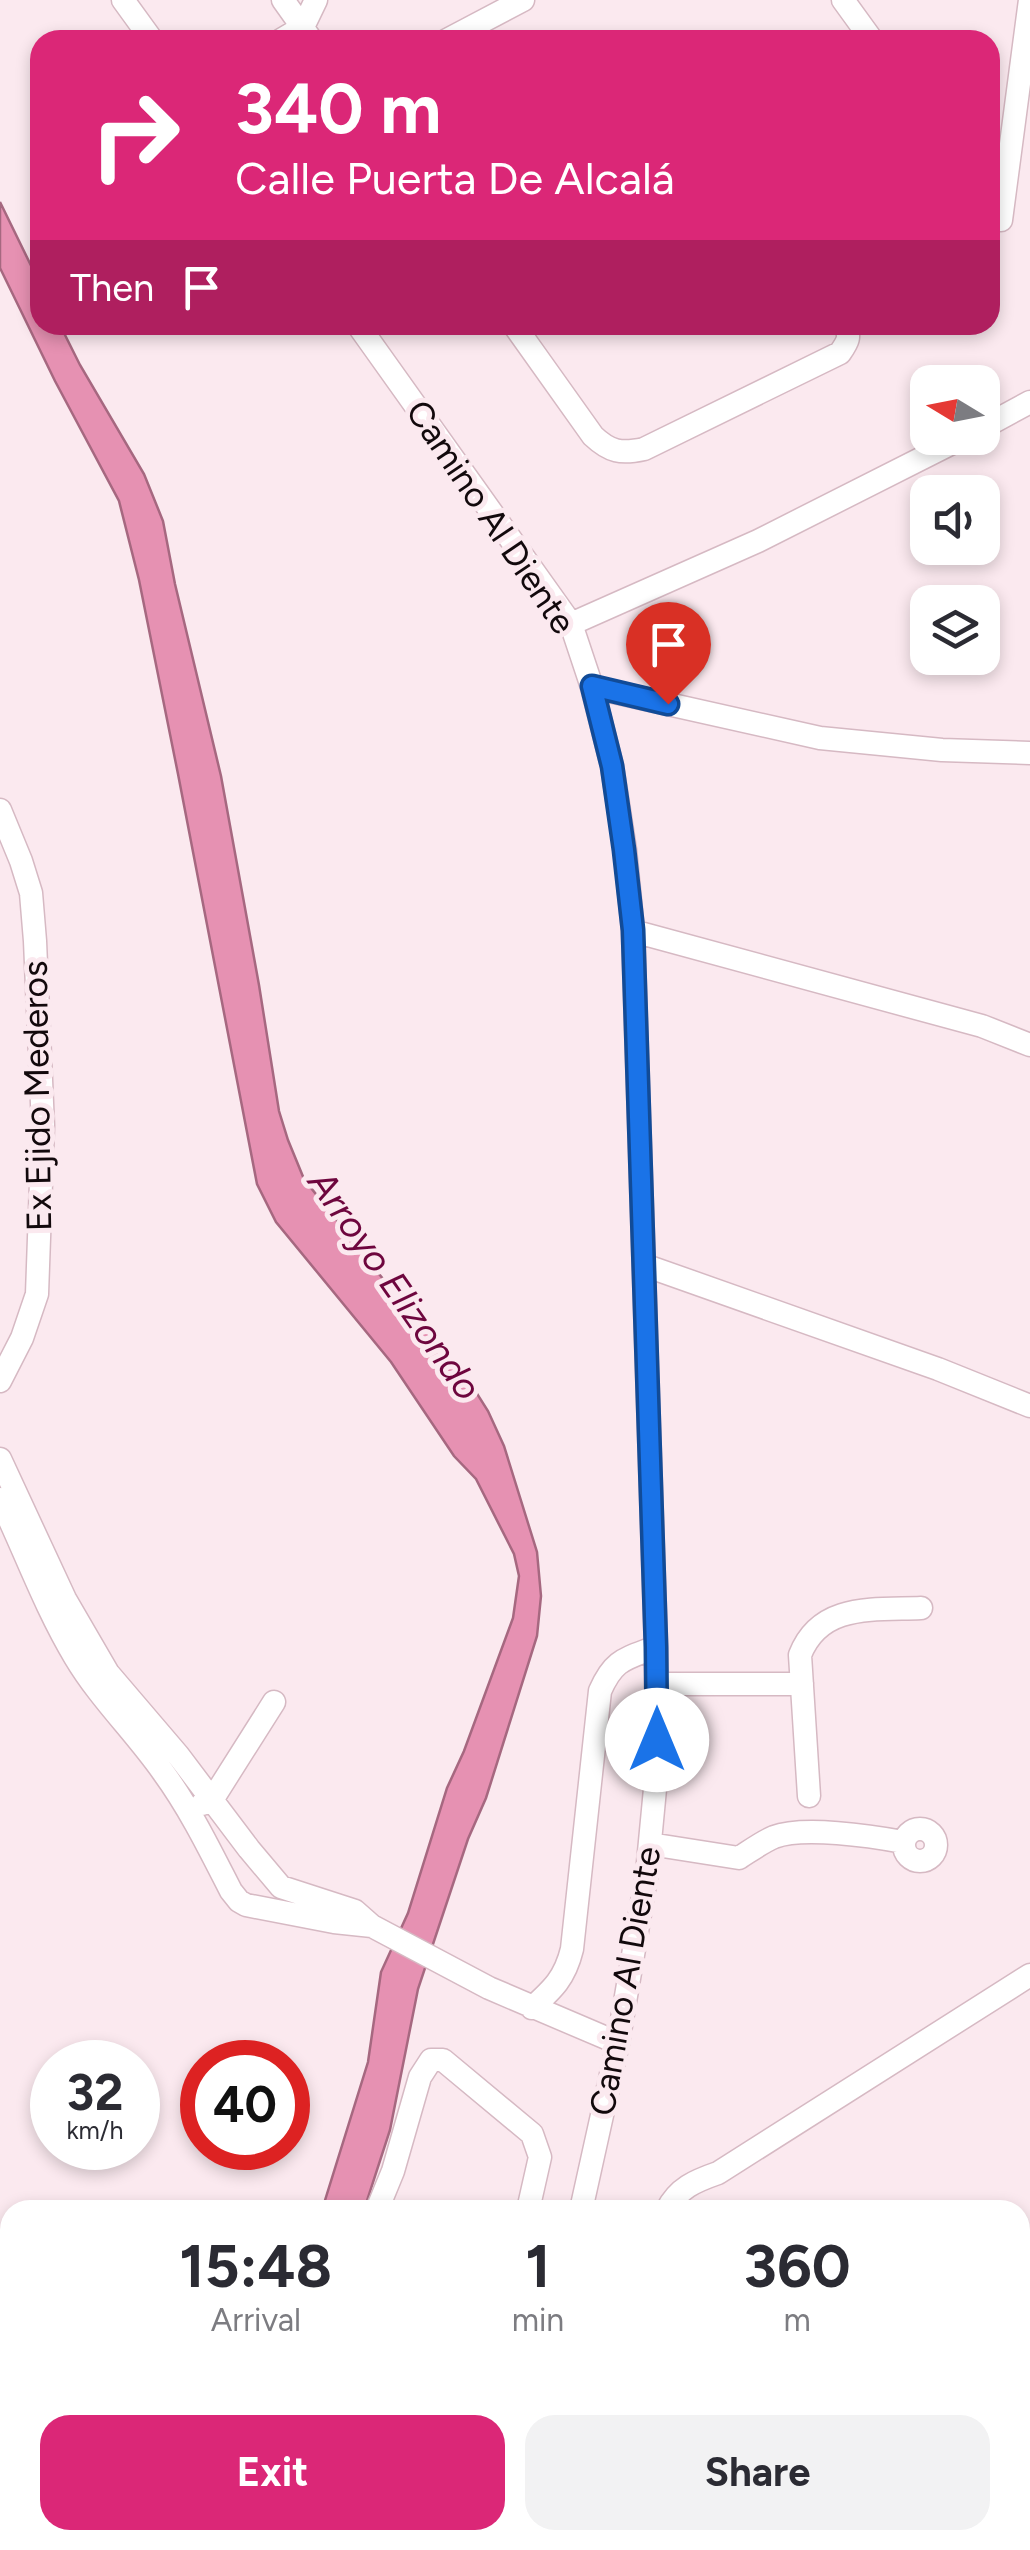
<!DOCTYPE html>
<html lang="en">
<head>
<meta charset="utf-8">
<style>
	:root { --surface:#fff; --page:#f2f2f3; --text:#2b2b33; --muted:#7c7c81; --accent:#db2777 }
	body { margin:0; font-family:Figtree,sans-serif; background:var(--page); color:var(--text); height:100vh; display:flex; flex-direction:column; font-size:38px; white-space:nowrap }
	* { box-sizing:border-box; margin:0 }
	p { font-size:32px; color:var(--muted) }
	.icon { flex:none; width:55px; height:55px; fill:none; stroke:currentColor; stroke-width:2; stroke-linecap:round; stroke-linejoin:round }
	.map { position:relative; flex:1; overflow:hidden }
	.sheet { position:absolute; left:0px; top:2200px; width:1030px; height:350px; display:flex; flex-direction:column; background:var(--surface); border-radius:30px 30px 0 0; box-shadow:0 5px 15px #0003 }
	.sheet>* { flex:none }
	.guide { position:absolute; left:30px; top:30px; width:970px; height:305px; border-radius:30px; box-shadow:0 5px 15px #0003; background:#db2777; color:#fff; overflow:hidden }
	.needle { width:65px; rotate:280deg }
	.controls { position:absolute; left:910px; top:365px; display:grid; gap:20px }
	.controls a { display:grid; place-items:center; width:90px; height:90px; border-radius:20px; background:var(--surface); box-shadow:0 5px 15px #0003; font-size:50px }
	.speed { position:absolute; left:30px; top:2040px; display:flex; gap:20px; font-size:50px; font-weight:700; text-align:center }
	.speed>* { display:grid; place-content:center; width:130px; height:130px; border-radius:50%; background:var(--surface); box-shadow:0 5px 15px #0003; line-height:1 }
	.speed small { font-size:25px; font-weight:400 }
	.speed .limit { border:15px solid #d22; background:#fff; color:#111 }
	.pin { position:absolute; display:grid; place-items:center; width:85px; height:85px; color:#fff; margin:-102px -42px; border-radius:50% 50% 50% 0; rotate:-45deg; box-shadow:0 0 10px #0007 }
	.pin .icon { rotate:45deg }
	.me { position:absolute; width:110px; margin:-55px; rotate:0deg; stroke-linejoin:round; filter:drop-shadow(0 0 8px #0008) }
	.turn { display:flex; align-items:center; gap:35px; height:210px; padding:0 40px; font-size:45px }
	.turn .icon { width:130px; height:130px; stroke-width:2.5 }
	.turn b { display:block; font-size:70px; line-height:85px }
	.then { display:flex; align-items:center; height:95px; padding:0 40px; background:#0003; gap:20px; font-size:38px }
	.eta { display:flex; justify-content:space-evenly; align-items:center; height:170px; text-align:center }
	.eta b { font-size:60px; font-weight:700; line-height:70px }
	.primary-button { display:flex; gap:20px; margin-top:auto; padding:20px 40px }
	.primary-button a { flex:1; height:115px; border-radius:30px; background:var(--accent); color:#fff; font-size:40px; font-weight:700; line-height:115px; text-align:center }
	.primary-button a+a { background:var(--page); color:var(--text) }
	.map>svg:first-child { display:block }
</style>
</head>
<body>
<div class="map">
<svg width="1030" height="2550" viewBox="0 0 1030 2550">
	<rect width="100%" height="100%" fill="#fbe9ef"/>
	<path fill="#e691b2" stroke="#a66880" stroke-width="2.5" d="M0,202l40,82v41h20l20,40 64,109 19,47 12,63 46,192 38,209 20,126 9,29 16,39 98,124 62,70 24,38 16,35 33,106 4,44 -4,40 -51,162 -18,41 -50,150 -28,141 -26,80h-42l46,-148 13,-90 27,-59 39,-125 17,-37 49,-133 6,-42 -5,-22 -38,-75 -22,-23 -63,-94 -115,-140 -19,-38 -79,-410 -39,-194 -20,-79 -64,-120 -55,-113z
		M175,2540h87l-6,10h-92z"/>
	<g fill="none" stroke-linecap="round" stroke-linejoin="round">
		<g stroke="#d6b9c3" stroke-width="25">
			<path id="minor" d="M123,0l29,40
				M283,0l27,38
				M843,0l29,40
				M281,40l22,-13 13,-27
				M447,40l76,-40
				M1001,220l29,-220
				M358,325l213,299 21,63 20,79 13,84 8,81 23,716 1,121 -10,105 -29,170 -37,167
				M514,325l79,111c17,16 28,18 51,13l196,-96c7,-10 12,-17 4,-28
				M982,428l48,-26
				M571,624l187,-83 204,-103
				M592,687l228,51 122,12 88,3
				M0,810l21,51 10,32 4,48 8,185 -6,168 -15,44 -22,43
				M633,931l349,95 48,19
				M644,1265l294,104 92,37
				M0,1459l65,140 43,74 70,82 71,94 32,38 74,24 17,15 117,62 129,55
				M0,1499c25,52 45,108 75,158 25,42 60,75 88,115 27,37 47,78 68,119l8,10 7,4 88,17 38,4
				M657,1684h145
				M809,1796l-9,-141c20,-52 73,-45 121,-47
				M202,1804l10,-4 62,-98
				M904 1845a16 16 0 1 1 32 0a16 16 0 1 1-32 0Z
				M650,1844l89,14c11,-7 23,-16 35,-21 29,-11 97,-1 129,5
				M532,2008c21,-19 33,-30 40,-59l28,-258c14,-32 25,-32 56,-44
				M377,2210l16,-39 27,-94 11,-17h12l89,74 8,23 -12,53
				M667,2210c11,-22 28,-29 51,-37l312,-198
				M0,2413l10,3
				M1020,2531l10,-6
				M869,2540l5,10
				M490,2550l4,-10
				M795,2550l14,-10
				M996,2550l9,-10"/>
		</g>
		<use href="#minor" stroke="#fff" stroke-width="22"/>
	</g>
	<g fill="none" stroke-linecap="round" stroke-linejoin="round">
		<g stroke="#114b97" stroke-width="25">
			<path id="route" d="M657,1740l-1,-93 -23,-717 -9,-80 -12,-84 -20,-80 76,18"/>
		</g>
		<use href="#route" stroke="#1a73e8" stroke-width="18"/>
	</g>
	<g text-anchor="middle" stroke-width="10" stroke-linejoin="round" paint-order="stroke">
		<g font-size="35" fill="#12090c" stroke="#fbe9ef">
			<text transform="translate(491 517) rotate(56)" y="12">Camino Al Diente</text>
			<text transform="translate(37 1096) rotate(-91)" y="12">Ex Ejido Mederos</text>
			<text transform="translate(625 1981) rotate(-80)" y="12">Camino Al Diente</text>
		</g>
		<g font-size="38" font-style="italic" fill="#6e063e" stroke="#fbe9ef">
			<text transform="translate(395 1285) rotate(55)" y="13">Arroyo Elizondo</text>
		</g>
	</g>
</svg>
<div class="controls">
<a><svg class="needle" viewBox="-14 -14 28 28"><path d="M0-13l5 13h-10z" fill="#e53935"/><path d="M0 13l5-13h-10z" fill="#7c7c81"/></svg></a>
<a><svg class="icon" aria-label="sound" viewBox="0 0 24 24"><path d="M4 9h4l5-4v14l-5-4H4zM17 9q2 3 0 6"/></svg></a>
<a><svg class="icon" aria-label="layers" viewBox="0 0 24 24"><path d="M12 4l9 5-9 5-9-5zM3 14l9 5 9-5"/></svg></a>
</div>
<div class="speed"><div>32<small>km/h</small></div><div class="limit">40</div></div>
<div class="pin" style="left:668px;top:704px;background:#d93025"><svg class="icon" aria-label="arrive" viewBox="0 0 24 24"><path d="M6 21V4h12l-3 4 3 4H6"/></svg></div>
<svg class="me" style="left:657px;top:1740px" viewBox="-20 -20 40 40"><circle r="19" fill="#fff"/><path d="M0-13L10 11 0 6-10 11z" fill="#1a73e8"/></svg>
<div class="guide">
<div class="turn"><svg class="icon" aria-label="right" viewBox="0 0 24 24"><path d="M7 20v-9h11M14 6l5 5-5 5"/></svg><div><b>340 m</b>Calle Puerta De Alcalá</div></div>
<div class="then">Then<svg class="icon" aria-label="arrive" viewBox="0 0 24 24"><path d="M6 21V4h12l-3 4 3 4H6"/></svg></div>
</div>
<section class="sheet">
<div class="eta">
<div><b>15:48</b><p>Arrival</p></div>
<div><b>1</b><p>min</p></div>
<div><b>360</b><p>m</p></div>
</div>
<div class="primary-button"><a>Exit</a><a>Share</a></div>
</section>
</div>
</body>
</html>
